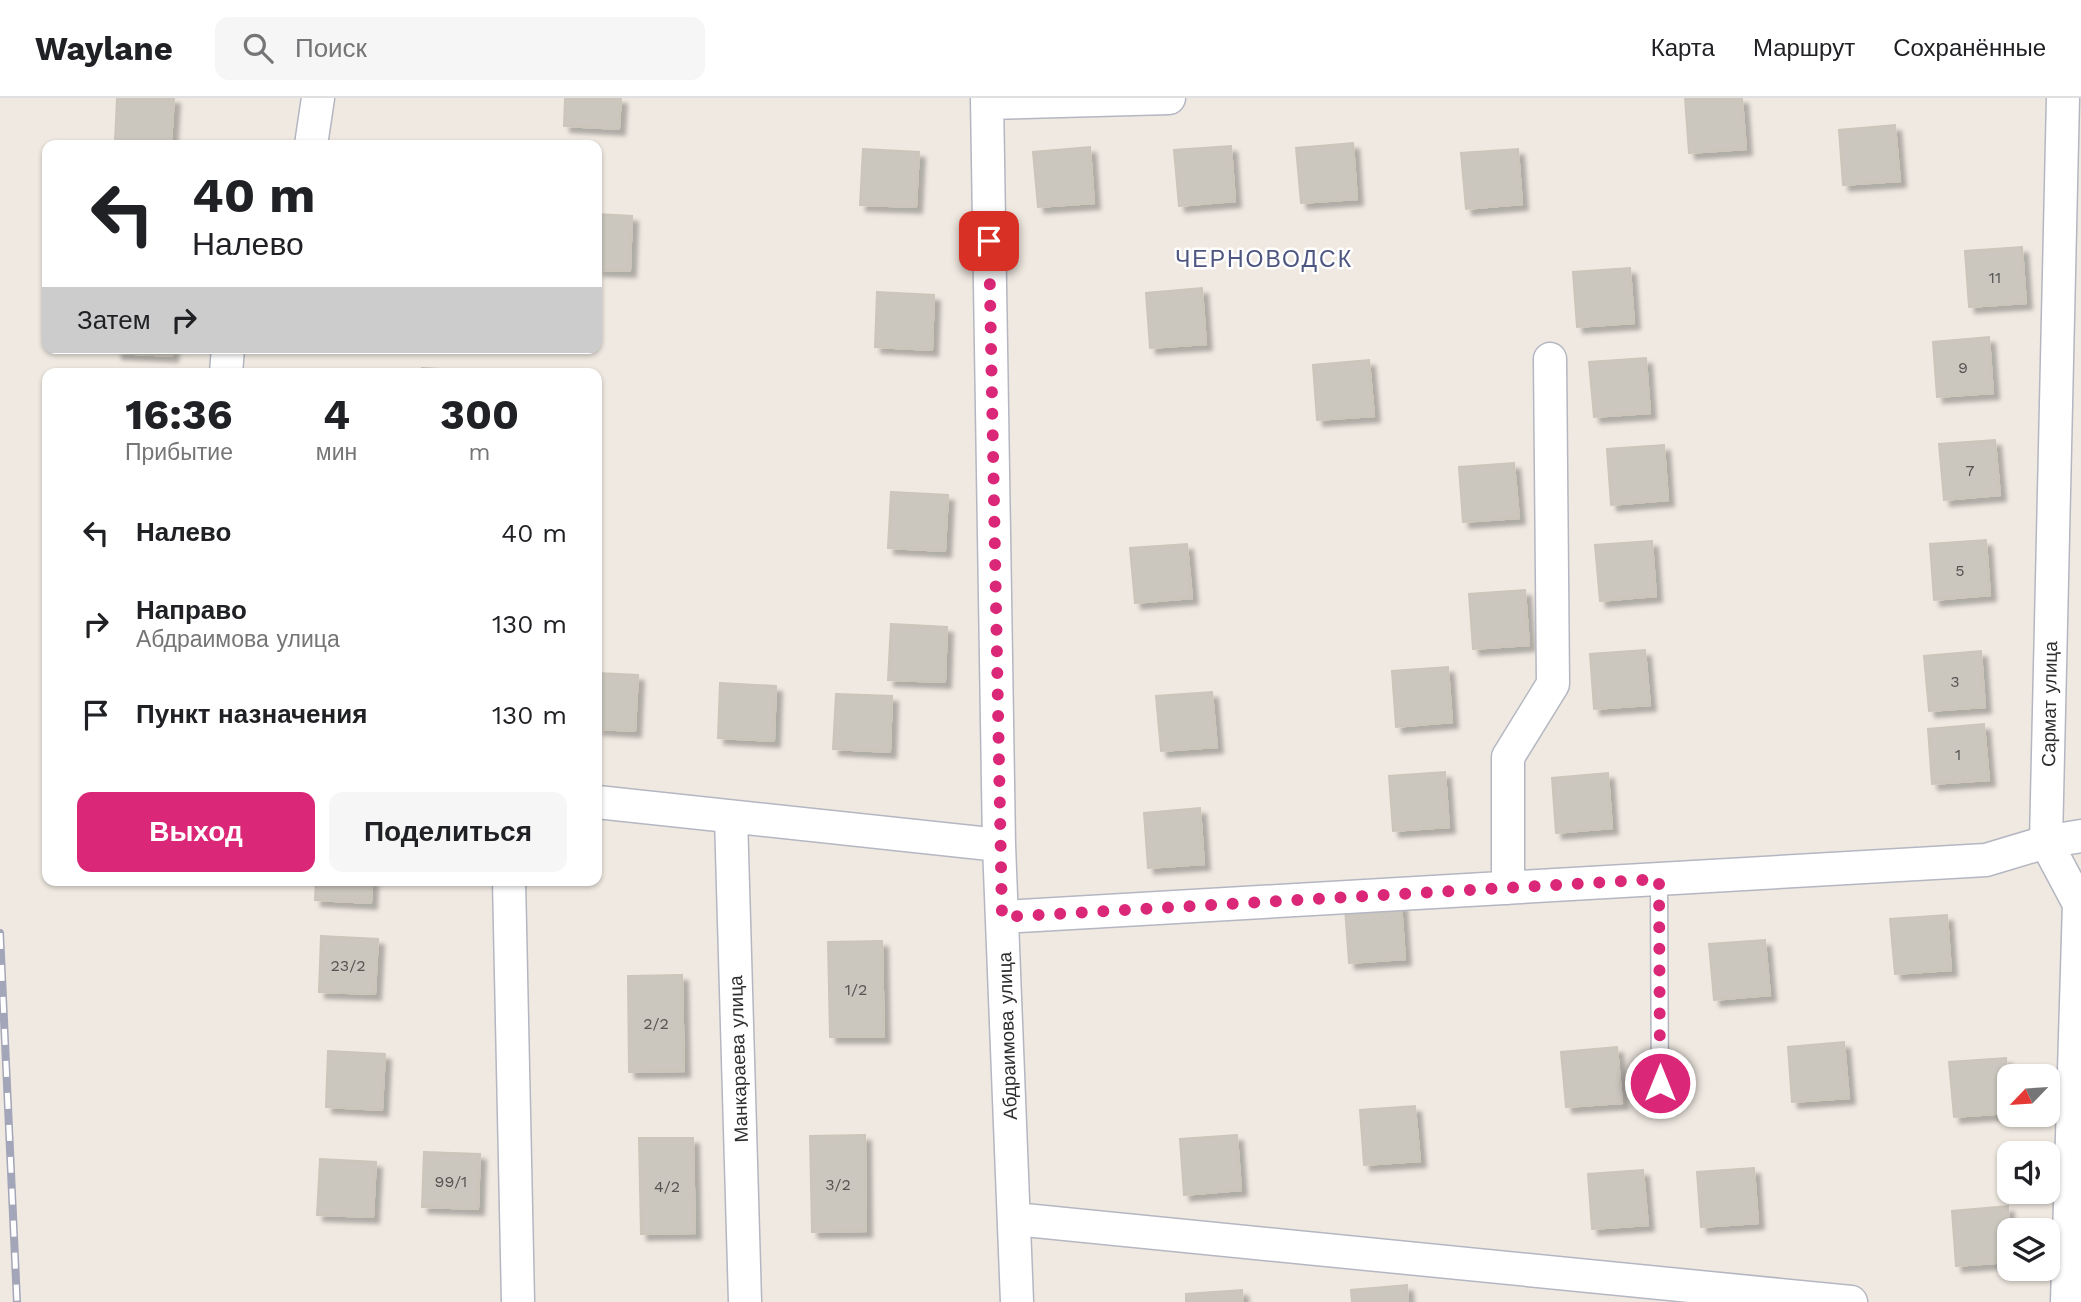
<!DOCTYPE html>
<html lang="ru">
<head>
<meta charset="utf-8">
<style>
	:root { --surface:#fff; --page:#f6f6f6; --text:#202124; --muted:#757577; --line:#e0e0e0; --accent:#db2777 }
	body { margin:0; font-family:"Work Sans",sans-serif; background:var(--page); color:var(--text); height:100vh; display:flex; flex-direction:column; font-size:26px; white-space:nowrap }
	* { box-sizing:border-box; margin:0 }
	p { font-size:23px; color:var(--muted) }
	.icon { flex:none; width:38px; height:38px; fill:none; stroke:currentColor; stroke-width:2; stroke-linecap:round; stroke-linejoin:round }
	.map { position:relative; flex:1; overflow:hidden }
	.side { position:absolute; left:42px; top:270px; width:560px; height:518px; display:flex; flex-direction:column; background:var(--surface); border-radius:14px; box-shadow:0 2px 5px #0004 }
	.side>* { flex:none }
	.top-card { position:absolute; left:42px; top:42px; width:560px; height:214px; border-radius:14px; box-shadow:0 2px 5px #0004; background:#fff; color:var(--text); overflow:hidden }
	.needle { width:46px; rotate:245deg }
	.buttons { position:absolute; left:1997px; top:966px; display:grid; gap:14px }
	.buttons a { display:grid; place-items:center; width:63px; height:63px; border-radius:14px; background:var(--surface); box-shadow:0 2px 5px #0004; font-size:35px }
	.pin { position:absolute; display:grid; place-items:center; width:60px; height:60px; color:#fff; margin:-30px; border-radius:14px; box-shadow:0 4px 10px #0006 }
	.me { position:absolute; width:77px; margin:-38px; rotate:0deg; stroke-linejoin:round; filter:drop-shadow(0 0 5px #0008) }
	.turn { display:flex; align-items:center; gap:24px; height:147px; padding:0 35px; font-size:32px }
	.turn .icon { width:91px; height:91px; stroke-width:2.5 }
	.turn b { display:block; font-size:49px; line-height:60px }
	.then { display:flex; align-items:center; height:66px; padding:0 35px; background:#0003; gap:14px; font-size:26px }
	.eta { display:flex; justify-content:space-evenly; align-items:center; height:119px; text-align:center }
	.eta b { font-size:42px; font-weight:700; line-height:49px }
	.cta { display:flex; gap:14px; margin-top:auto; padding:14px 35px }
	.cta a { flex:1; height:80px; border-radius:14px; background:var(--accent); color:#fff; font-size:28px; font-weight:700; line-height:80px; text-align:center }
	.cta a+a { background:var(--page); color:var(--text) }
	ul { padding:0; list-style:none }
	li { display:flex; align-items:center; gap:21px; height:91px; padding:0 35px }
	li div { flex:1 }
	li b { display:block; font-size:26px }
	li em { font-style:normal }
	header { display:flex; align-items:center; gap:42px; box-sizing:border-box; height:98px; padding:0 35px; background:var(--surface); border-bottom:2px solid var(--line) }
	header strong { font-size:33px }
	nav { display:flex; gap:38px; margin-inline-start:auto; font-size:24px }
	.search { width:490px; height:63px; background:var(--page); display:flex; align-items:center; gap:18px; box-sizing:border-box; padding:0 24px; border-radius:14px; color:var(--muted); font-size:26px }
	.map>svg:first-child { display:block }
</style>
</head>
<body>
<header>
<strong>Waylane</strong>
<div class="search"><svg class="icon" aria-label="search" viewBox="0 0 24 24"><circle cx="10" cy="10" r="6"/><path d="M15 15l6 6"/></svg>Поиск</div>
<nav><a>Карта</a><a>Маршрут</a><a>Сохранённые</a></nav>
</header>
<div class="map">
<svg width="2081" height="1204" viewBox="0 0 2081 1204">
	<defs>
		<filter id="shadow"><feDropShadow dx="6" dy="6" stdDeviation="2" flood-color="#0004"/></filter>
	</defs>
	<rect width="100%" height="100%" fill="#efe9e1"/>
	<path fill="#cbc7bf" stroke="#cbc5ba" stroke-width="2" filter="url(#shadow)" d="M117,0h57l-3,46 -56,-3z
		M565,0h56l-2,31 -55,-3z
		M1685,0h57l4,51 -57,4z
		M1895,27l5,56 -57,4 -4,-55z
		M1353,45l4,56 -56,4 -5,-55z
		M1231,48l4,55 -56,5 -5,-56z
		M1090,49l4,56 -56,4 -5,-55z
		M863,51l56,3 -3,55 -56,-2z
		M1518,51l4,55 -56,5 -5,-56z
		M597,116l35,2 -2,55 -33,-1z
		M2022,149l4,56 -57,4 -4,-56z
		M1630,170l4,55 -57,4 -4,-55z
		M1202,190l4,56 -56,4 -4,-55z
		M877,194l57,3 -2,55 -57,-3z
		M1989,239l4,56 -56,4 -4,-55z
		M116,250h57l-1,8 -56,-3z
		M1646,260l4,55 -56,4 -5,-55z
		M1369,262l5,56 -57,4 -4,-55z
		M422,270l56,3v2h-56z
		M1995,342l5,55 -56,5 -5,-56z
		M1664,347l4,55 -57,5 -4,-56z
		M1514,365l5,55 -56,4 -4,-55z
		M891,394l57,3 -3,56 -57,-3z
		M1986,442l4,55 -56,5 -4,-56z
		M1652,443l4,55 -56,5 -5,-56z
		M1187,446l5,54 -57,5 -5,-55z
		M1525,492l4,55 -56,4 -4,-55z
		M891,526l56,3 -2,55 -57,-2z
		M1645,552l5,55 -56,4 -4,-55z
		M1981,553l4,56 -56,4 -5,-55z
		M1448,569l4,55 -56,5 -4,-56z
		M597,575l41,2 -3,56 -38,-2z
		M720,585l56,3 -2,55 -56,-3z
		M1212,594l5,55 -56,4 -5,-55z
		M836,596l56,2 -2,56 -57,-3z
		M1984,626l5,56 -57,4 -4,-55z
		M1445,674l4,55 -56,4 -4,-55z
		M1608,675l4,55 -56,5 -4,-55z
		M1200,710l4,56 -56,4 -4,-55z
		M316,782h56l-1,23 -56,-3z
		M1401,805l4,56 -56,4 -4,-55z
		M1947,817l4,55 -56,4 -5,-55z
		M321,838l57,3 -3,55 -56,-2z
		M1765,842l5,55 -56,5 -5,-56z
		M882,843l2,96h-54l-2,-95z
		M682,877l2,96 -55,1 -1,-96z
		M1844,944l5,56 -57,4 -4,-55z
		M1617,949l5,56 -56,4 -5,-55z
		M328,953l57,3 -3,56 -56,-3z
		M2006,960l3,55 -55,4 -5,-55z
		M1415,1008l5,55 -56,4 -4,-55z
		M865,1037l1,96 -54,1 -2,-96z
		M1237,1037l4,55 -57,5 -4,-56z
		M639,1040h54l2,95 -54,1z
		M424,1054l56,2 -2,55 -56,-2z
		M320,1061l56,3 -3,55 -56,-2z
		M1754,1070l4,55 -57,4 -4,-55z
		M1643,1072l5,55 -56,4 -4,-55z
		M2008,1108l1,56 -53,4 -4,-55z
		M1407,1187l1,17h-56l-1,-12z
		M1242,1192l1,12h-57v-8z"/>
	<g fill="none" stroke-linecap="round" stroke-linejoin="round">
		<g stroke="#b4b7c1" stroke-width="19">
			<path id="lane" d="M1659,781l1,230"/>
		</g>
		<g stroke="#b4b7c1" stroke-width="35">
			<path id="street" d="M987,0l12,747 18,457
				M2063,0l-17,744 33,62 -12,398
				M987,5l182,-5
				M311,47l7,-47
				M226,275l2,-25
				M597,704l402,43
				M731,719l14,485
				M509,782l9,422
				M1508,790v-131l45,-73 -3,-325
				M1002,819l984,-57 60,-18 35,-6
				M1014,1121l837,83"/>
		</g>
		<use href="#lane" stroke="#fff" stroke-width="16"/>
		<use href="#street" stroke="#fff" stroke-width="32"/>
		<g stroke="#a3a6b8" stroke-width="8">
			<path id="rail" d="M0,835l17,369"/>
		</g>
		<use href="#rail" stroke="#fff" stroke-width="5" stroke-dasharray="16" stroke-linecap="butt"/>
	</g>
	<g fill="none" stroke-linecap="round" stroke-linejoin="round">
		<path stroke="#db2777" stroke-width="12" stroke-dasharray="0 21.6" d="M989,143l13,676 657,-38 1,204"/>
	</g>
	<g text-anchor="middle" stroke-width="5" stroke-linejoin="round" paint-order="stroke">
		<g font-size="16" fill="#555452">
			<text x="1995" y="185">11</text>
			<text x="1963" y="275">9</text>
			<text x="1970" y="378">7</text>
			<text x="1960" y="478">5</text>
			<text x="1955" y="589">3</text>
			<text x="1958" y="662">1</text>
			<text x="348" y="873">23/2</text>
			<text x="856" y="897">1/2</text>
			<text x="656" y="931">2/2</text>
			<text x="451" y="1089">99/1</text>
			<text x="838" y="1092">3/2</text>
			<text x="667" y="1094">4/2</text>
		</g>
		<g font-size="19" fill="#2e2e2e" stroke="#fff">
			<text transform="translate(2049 606) rotate(-89)" y="7">Сармат улица</text>
			<text transform="translate(1007 938) rotate(-92)" y="7">Абдраимова улица</text>
			<text transform="translate(738 961) rotate(-92)" y="7">Манкараева улица</text>
		</g>
		<g font-size="23" letter-spacing="2" fill="#4d5680" stroke="#fff">
			<text x="1264" y="169">ЧЕРНОВОДСК</text>
		</g>
	</g>
</svg>
<div class="buttons">
<a><svg class="needle" viewBox="-14 -14 28 28"><path d="M0-13l5 13h-10z" fill="#e53935"/><path d="M0 13l5-13h-10z" fill="#757577"/></svg></a>
<a><svg class="icon" aria-label="sound" viewBox="0 0 24 24"><path d="M4 9h4l5-4v14l-5-4H4zM17 9q2 3 0 6"/></svg></a>
<a><svg class="icon" aria-label="layers" viewBox="0 0 24 24"><path d="M12 4l9 5-9 5-9-5zM3 14l9 5 9-5"/></svg></a>
</div>
<div class="pin" style="left:989px;top:143px;background:#d93025"><svg class="icon" aria-label="arrive" viewBox="0 0 24 24"><path d="M6 21V4h12l-3 4 3 4H6"/></svg></div>
<svg class="me" style="left:1660px;top:985px" viewBox="-20 -20 40 40"><circle r="17" fill="#db2777" stroke="#fff" stroke-width="3"/><path d="M0-11L8 9 0 5-8 9z" fill="#fff"/></svg>
<div class="top-card">
<div class="turn"><svg class="icon" aria-label="left" viewBox="0 0 24 24"><path d="M17 20v-9H6M10 6l-5 5 5 5"/></svg><div><b>40 m</b>Налево</div></div>
<div class="then">Затем<svg class="icon" aria-label="right" viewBox="0 0 24 24"><path d="M7 20v-9h11M14 6l5 5-5 5"/></svg></div>
</div>
<section class="side">
<div class="eta">
<div><b>16:36</b><p>Прибытие</p></div>
<div><b>4</b><p>мин</p></div>
<div><b>300</b><p>m</p></div>
</div>
<ul>
<li><svg class="icon" aria-label="left" viewBox="0 0 24 24"><path d="M17 20v-9H6M10 6l-5 5 5 5"/></svg><div><b>Налево</b></div><em>40 m</em></li>
<li><svg class="icon" aria-label="right" viewBox="0 0 24 24"><path d="M7 20v-9h11M14 6l5 5-5 5"/></svg><div><b>Направо</b><p>Абдраимова улица</p></div><em>130 m</em></li>
<li><svg class="icon" aria-label="arrive" viewBox="0 0 24 24"><path d="M6 21V4h12l-3 4 3 4H6"/></svg><div><b>Пункт назначения</b></div><em>130 m</em></li>
</ul>
<div class="cta"><a>Выход</a><a>Поделиться</a></div>
</section>
</div>
</body>
</html>
